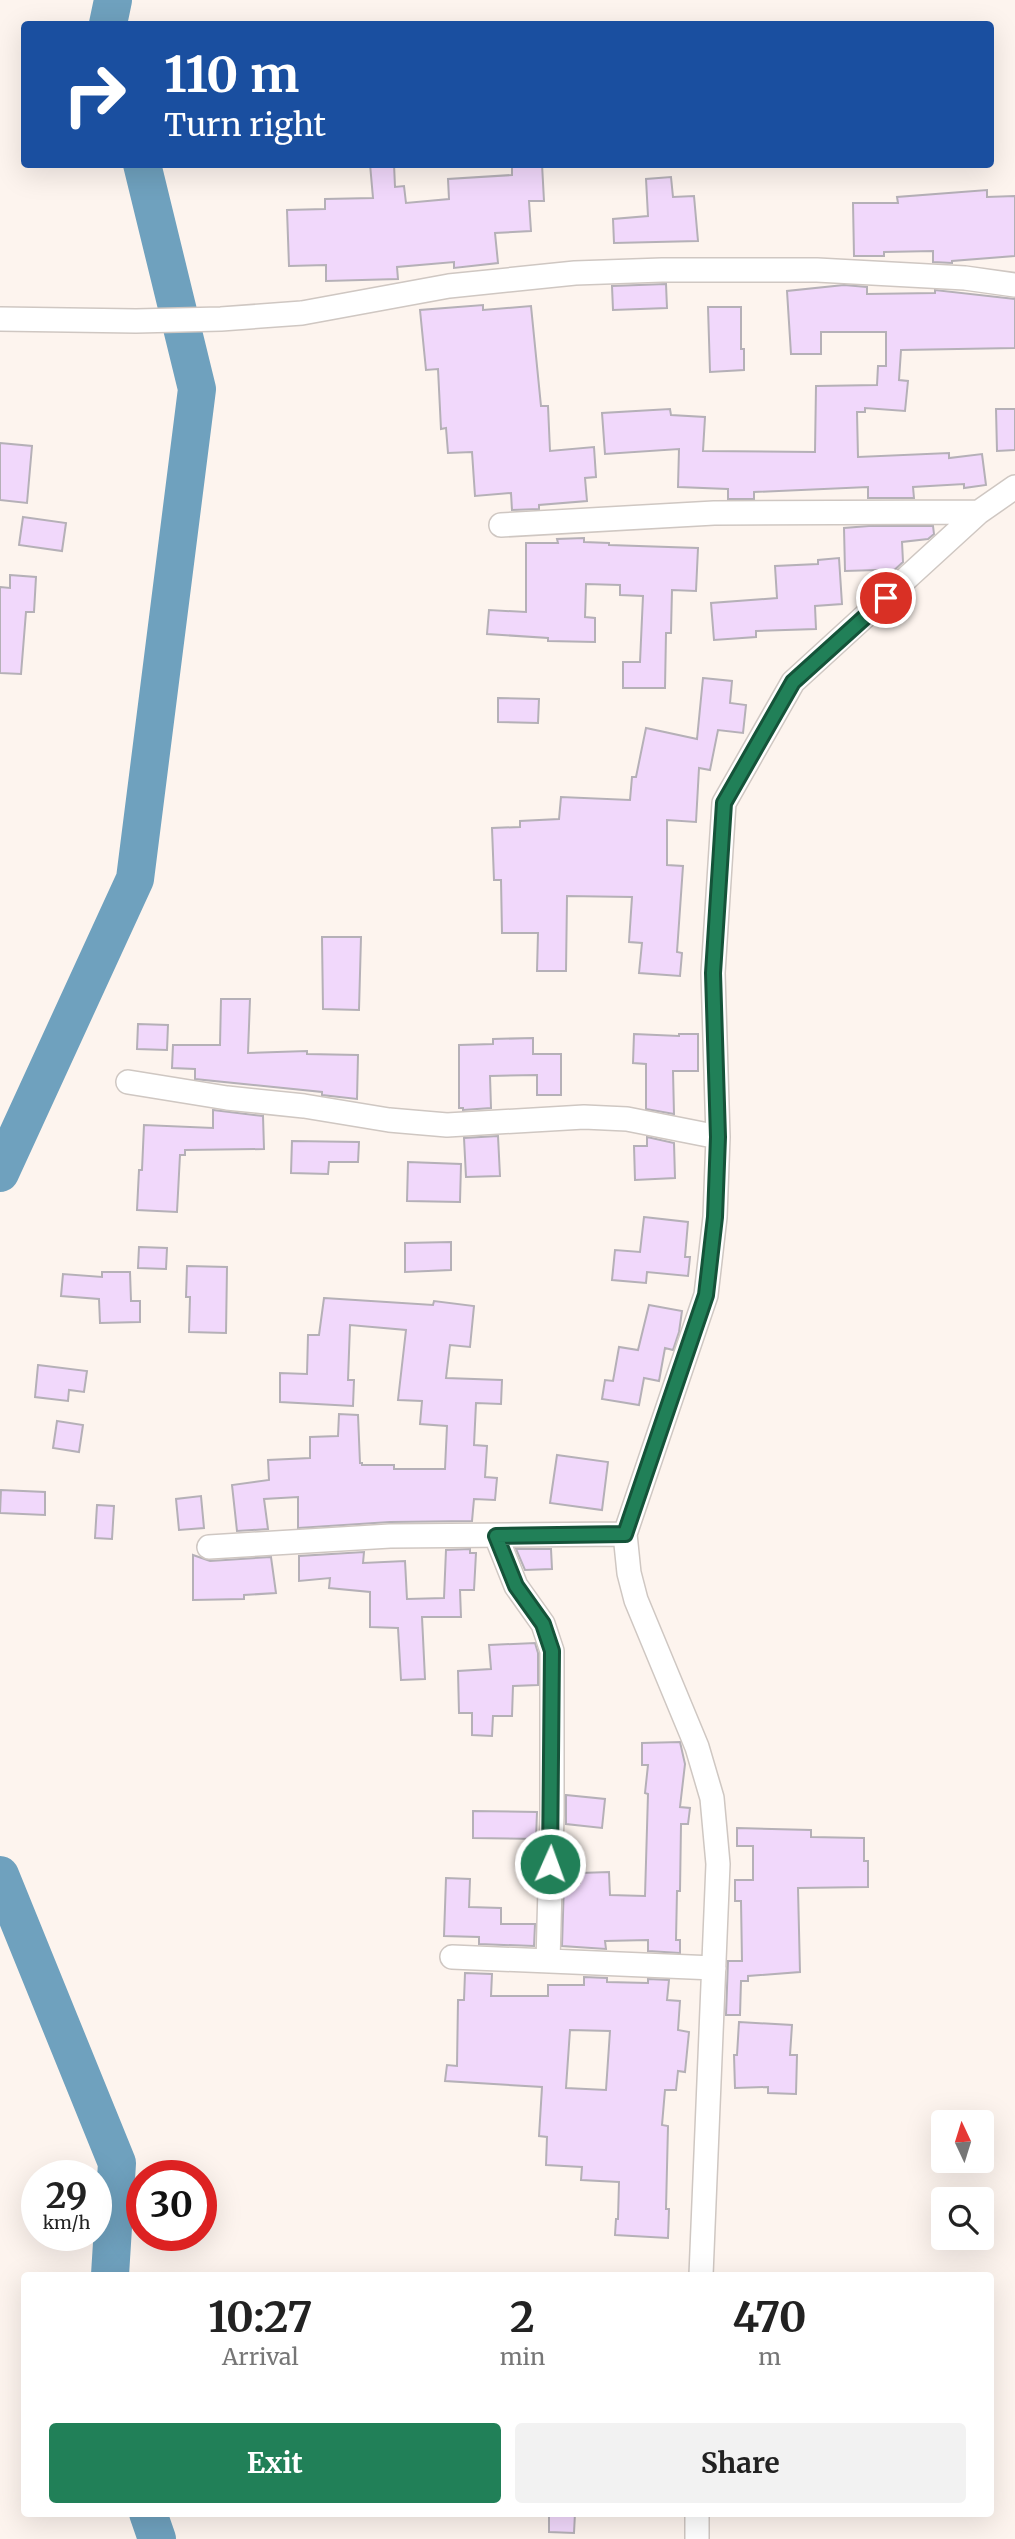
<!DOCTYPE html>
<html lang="en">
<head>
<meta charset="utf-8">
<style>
	:root { --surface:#fff; --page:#f2f2f2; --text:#222; --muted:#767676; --accent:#218058 }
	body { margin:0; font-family:Merriweather,serif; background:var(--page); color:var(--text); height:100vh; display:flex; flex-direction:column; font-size:26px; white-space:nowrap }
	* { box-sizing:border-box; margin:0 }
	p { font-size:23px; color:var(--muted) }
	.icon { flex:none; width:38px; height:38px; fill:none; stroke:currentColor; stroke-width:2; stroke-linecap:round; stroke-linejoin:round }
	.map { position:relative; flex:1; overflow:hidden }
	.panel { position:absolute; left:21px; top:2272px; width:973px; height:245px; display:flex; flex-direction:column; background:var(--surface); border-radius:7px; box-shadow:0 7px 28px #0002 }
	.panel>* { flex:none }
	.hud { position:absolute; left:21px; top:21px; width:973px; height:147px; border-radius:7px; box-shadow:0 7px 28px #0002; background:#1a4fa0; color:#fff; overflow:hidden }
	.needle { width:46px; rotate:356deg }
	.controls { position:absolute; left:931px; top:2110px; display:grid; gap:14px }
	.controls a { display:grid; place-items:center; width:63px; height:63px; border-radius:7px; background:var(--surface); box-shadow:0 7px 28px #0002; font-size:35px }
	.speed { position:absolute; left:21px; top:2160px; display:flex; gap:14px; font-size:35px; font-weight:700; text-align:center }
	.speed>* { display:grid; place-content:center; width:91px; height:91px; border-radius:50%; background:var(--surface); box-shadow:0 7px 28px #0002; line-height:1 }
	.speed small { font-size:18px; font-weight:400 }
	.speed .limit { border:10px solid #d22; background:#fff; color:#111 }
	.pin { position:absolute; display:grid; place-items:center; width:60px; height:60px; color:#fff; margin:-30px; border:4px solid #fff; border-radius:50%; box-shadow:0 2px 7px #0007 }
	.me { position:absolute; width:77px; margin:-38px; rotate:2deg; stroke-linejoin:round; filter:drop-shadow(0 0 5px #0008) }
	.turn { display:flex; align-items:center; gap:24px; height:147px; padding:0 28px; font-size:32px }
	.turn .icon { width:91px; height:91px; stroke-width:2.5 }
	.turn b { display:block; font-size:49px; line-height:60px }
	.eta { display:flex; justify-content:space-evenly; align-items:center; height:119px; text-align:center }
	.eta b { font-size:42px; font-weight:700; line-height:49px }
	.action { display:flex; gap:14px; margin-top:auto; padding:14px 28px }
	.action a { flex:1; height:80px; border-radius:7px; background:var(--accent); color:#fff; font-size:28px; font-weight:700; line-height:80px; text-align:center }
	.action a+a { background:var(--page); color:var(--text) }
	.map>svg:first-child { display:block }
</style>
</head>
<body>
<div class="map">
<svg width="1015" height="2539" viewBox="0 0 1015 2539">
	<rect width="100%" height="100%" fill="#fdf4ee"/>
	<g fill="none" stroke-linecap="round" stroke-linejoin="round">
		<path stroke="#6fa1be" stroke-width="38" d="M108,24l5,-24
			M0,1173l135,-294 62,-490 -55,-225
			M0,1875l117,288 -7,112
			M148,2513l9,26"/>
	</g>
	<path fill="#f1d8fb" stroke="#b5b0b7" stroke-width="2" fill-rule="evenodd" d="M370,164h24l1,23 9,-1 2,17 43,-4 -1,-20 64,-4v-11h30l2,37h-15l2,30 -36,2 3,30 -44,5v-6l-57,5 1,12 -72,2v-16l-37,1 -2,-56 38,-1v-10l48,-1z
		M671,177l2,20 21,-1 4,45 -84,2 -1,-24 35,-3 -2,-37z
		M987,190v7l28,-1v60l-63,5v2l-19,-1v-11l-49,1v4h-30l-1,-53h45l-1,-6z
		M666,284l1,24 -54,2 -1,-24z
		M844,285l23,2v7l68,-1v-3l80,9v49l-114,2 -2,30 9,1 -3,30 -40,-3v4h-8l1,45 91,-4v5l33,-4 4,31 -22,3v-4l-51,3 1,11h-46v-11l-114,5v7h-26v-10l-50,-2 1,-38 -74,5 -3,-41 68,-4 1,6 34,2 -2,34 112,1 1,-66 61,-1 1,-19h8v-34h-65v22h-30l-4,-63z
		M483,305v5l48,-4 10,100h7l2,45 44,-4 2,30 -11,1 2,23 -48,4v4l-27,1 -1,-17 -36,3 -3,-44 -24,1 -2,-25 -5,1 -3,-60 -12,1 -6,-60z
		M708,307h33v42h3v21l-34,2z
		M996,409h19v41l-18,1z
		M0,443l32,3 -5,57 -27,-3z
		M23,517l43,6 -4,28 -43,-6z
		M869,526h64l1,8 -6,5 -26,3 1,20 -13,12 -13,1v-5l-32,1 -1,-43z
		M584,538v4l25,1v2l89,3 -2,43 -24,-1 -1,43h-5l-1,55h-42v-26h17l3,-66 -23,-1v-10l-34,-1 -1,33 10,1v24l-47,-1v-3l-61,-4 2,-24 37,2v-69h32l-1,-4z
		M839,558l3,46 -27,2 1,23 -60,2v6l-42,3 -3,-37 66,-5 -2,-32 43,-2v-4z
		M10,575l26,2 -2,35h-8l-5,62 -21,-1v-86l10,1z
		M703,678l29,3 -2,22 16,2 -3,28 -25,-3 -8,40 -11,-2 -3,54 -29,-2v45l16,1 -6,86 5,1 -2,23 -41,-3 3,-30 -13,-1 3,-45 -65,-1 -1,75h-29l1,-38h-36l-1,-53h-7l-2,-52 28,-1v-6l39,-2 2,-22 69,3 2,-23h4l10,-49 51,11z
		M498,698l41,1 -1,24 -40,-1z
		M322,937h39l-2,73 -36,-1z
		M221,999h29l-2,54 59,-2v3l51,1 -1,44 -35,-4v-3l-127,-13v-10l-23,-1 1,-23h47z
		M138,1024l30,1 -1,25 -30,-1z
		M634,1034l45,2v-2h19v37h-25l1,43 -28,-5v-45l-13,-1z
		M533,1038v16h28v41h-24v-20l-47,1 1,32 -28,2v-2h-4v-63l34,-1v-5z
		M213,1110l50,6 1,33 -79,1v5h-5l-3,57 -40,-2 2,-40h3l2,-45 69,3z
		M498,1136l2,40 -34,1 -2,-39z
		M647,1137l27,6 1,35 -40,2 -1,-34h13z
		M292,1141l67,1 -1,20h-29l-1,12 -37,-1z
		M408,1162l53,2 -1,38 -53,-1z
		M644,1217l44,5 -3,35h5l-2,19 -41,-4 -1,11 -34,-3 3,-30 25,2z
		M451,1242v28l-46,2v-29z
		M139,1247l28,1 -1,21 -28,-1z
		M187,1266l40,1 -1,66 -37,-1 1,-35h-4z
		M102,1272h28l1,29h9v21l-40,1 -1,-24 -38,-3 2,-22 39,3z
		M324,1298l109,7 1,-4 40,5 -4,41 -20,-2 -4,33 56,2 -1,24 -25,-1 -2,42 13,1 -2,31 12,1 -2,22 -21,-1 -2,22 -82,1 -92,6v-31l-34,2 4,30 -31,2 -5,-46 37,-5 -1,-20 42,-2v-21l28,-1 1,-22 19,1 2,48h2v2h32v4h51l2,-43 -27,-2 2,-23 -24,-1 8,-70 -56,-5 -2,55h6l-1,26 -73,-4v-29l27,1 1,-39h11z
		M649,1305l33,6 -3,21 -6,18 -8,-2 -6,33 -15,-3 -5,27 -37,-6 3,-19 8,1 6,-34 19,3z
		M38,1365l49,6 -3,21 -15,-2 -1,11 -33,-4z
		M57,1421l26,4 -4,27 -26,-4z
		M557,1455l51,7 -6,48 -52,-7z
		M1,1490l44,2v23l-45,-2z
		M201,1496l3,32 -25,2 -3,-31z
		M97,1505l17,1 -2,33 -17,-1z
		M470,1549v4h6l-2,37h-14l1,27h-39l3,62 -24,1 -3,-52 -28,-1v-35l-41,-4 1,-10 -31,3v-25l65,-4 -1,11 42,-2 2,38 37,-1 2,-48z
		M516,1549h35l1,20 -27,1z
		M193,1555l17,6 61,-4 5,36 -32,2v4l-51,1z
		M535,1643l3,10v32l-25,1 -1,30h-19l-1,20 -20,-1v-22h-13l-1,-42 33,-2 -2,-24z
		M680,1742l5,22 -5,43 10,1 -2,16h-7l-1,67h-3l-1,49h4v13l-32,-2v-11l-43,1 1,8 -44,-3 2,-63h16v-10l29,-1 1,23 35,1 3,-102 -3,-1 3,-28h-6v-22z
		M566,1795l39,4 -3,29 -36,-4z
		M473,1811l64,1 -1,27 -63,-1z
		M737,1828l74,2v7l53,1v23h4v26l-70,1 2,84 -52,4v5h-7l-1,34h-14l2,-54h14l-1,-60h-6v-21h18v-34h-16z
		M446,1878l24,1 -1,28 32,1v16h34l-1,22 -55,-2v-7l-35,-1z
		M465,1973l27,1 -1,22h57v-11h36v-8l23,1v4l41,1v-4l21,1 -2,20 13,1 -2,29 11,2 -4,40 -7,-1 -2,19h-11l-3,35 6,1 -2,83h3l-1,29 -53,-3 1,-16h2l1,-37 -38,-2 1,-13 -36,-2 1,-28 -8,-1 3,-49 -97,-6 2,-16 10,1 1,-66h6zM570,2030l40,1 -4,59 -40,-2z
		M739,2022l53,3 -2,30h7l-1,39 -28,-1v-6l-33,1 -1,-33h3z
		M549,2513h26l-1,20 -25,-1z"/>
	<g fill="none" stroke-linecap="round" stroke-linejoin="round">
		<g stroke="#cfc7c2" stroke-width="26">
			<path id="street" d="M0,319l136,2 85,-2 81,-6 147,-27 126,-13 87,-3h155l148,8 50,7
				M501,525l213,-12 265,-1
				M128,1082l99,16 77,8 85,14 58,5 137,-8 43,2 91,18
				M496,1536l20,50 27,38 9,27v164l-4,146
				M209,1547l181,-11 235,-2
				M452,1957l262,11
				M701,2275l17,-411 -6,-66 -15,-51 -61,-147 -7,-27 -4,-39 81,-239 9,-78 3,-80 -5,-164 11,-170 69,-121 186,-170 36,-25
				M697,2539v-26"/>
		</g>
		<use href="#street" stroke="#fff" stroke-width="23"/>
	</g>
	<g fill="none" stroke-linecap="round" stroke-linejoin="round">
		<g stroke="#155339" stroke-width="18">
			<path id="route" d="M550,1864l2,-213 -9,-27 -27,-38 -20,-50 129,-2 81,-239 9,-78 3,-80 -5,-164 11,-170 69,-121 93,-84"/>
		</g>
		<use href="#route" stroke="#218058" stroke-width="12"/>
	</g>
</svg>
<div class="controls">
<a><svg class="needle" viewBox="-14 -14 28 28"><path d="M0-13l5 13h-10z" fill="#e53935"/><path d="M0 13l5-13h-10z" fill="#767676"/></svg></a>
<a><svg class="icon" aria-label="search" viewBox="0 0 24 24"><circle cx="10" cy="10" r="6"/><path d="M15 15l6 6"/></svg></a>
</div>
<div class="speed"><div>29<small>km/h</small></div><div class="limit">30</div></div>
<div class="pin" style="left:886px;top:598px;background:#d93025"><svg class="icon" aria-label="arrive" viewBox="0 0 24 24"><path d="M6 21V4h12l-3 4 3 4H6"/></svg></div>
<svg class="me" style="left:550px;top:1864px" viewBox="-20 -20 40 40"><circle r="17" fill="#218058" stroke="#fff" stroke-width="3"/><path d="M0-11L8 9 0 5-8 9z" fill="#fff"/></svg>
<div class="hud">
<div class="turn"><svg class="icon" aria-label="right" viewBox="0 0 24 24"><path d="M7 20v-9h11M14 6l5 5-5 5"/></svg><div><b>110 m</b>Turn right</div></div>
</div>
<section class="panel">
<div class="eta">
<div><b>10:27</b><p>Arrival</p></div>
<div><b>2</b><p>min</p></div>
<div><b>470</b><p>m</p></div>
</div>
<div class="action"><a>Exit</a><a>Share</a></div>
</section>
</div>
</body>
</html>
